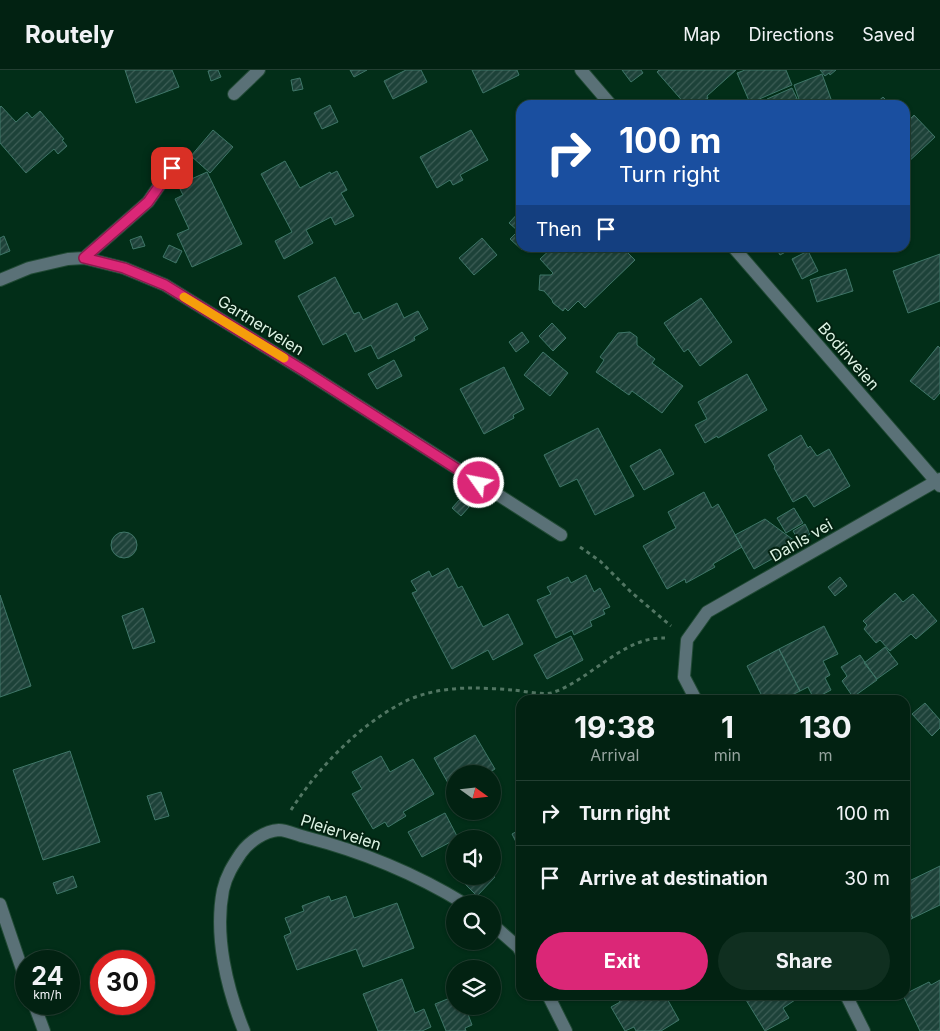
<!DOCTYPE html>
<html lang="en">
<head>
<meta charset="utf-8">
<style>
	:root { --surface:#022212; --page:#102f20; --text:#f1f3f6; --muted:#96a49f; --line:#233f32; --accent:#db2777 }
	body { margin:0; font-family:Inter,sans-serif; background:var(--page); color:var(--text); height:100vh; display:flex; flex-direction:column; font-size:19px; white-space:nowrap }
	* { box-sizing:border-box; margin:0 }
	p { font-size:16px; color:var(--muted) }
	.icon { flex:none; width:28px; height:28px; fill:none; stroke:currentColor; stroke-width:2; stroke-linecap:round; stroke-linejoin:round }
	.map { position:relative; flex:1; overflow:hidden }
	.drawer { position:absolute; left:516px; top:625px; width:394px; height:305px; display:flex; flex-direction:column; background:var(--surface); border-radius:15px; box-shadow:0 1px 4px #0004,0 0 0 1px var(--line) }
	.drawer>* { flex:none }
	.hud { position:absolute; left:516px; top:30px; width:394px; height:152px; border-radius:15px; box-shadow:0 1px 4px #0004,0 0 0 1px var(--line); background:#1a4fa0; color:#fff; overflow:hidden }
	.needle { width:32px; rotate:105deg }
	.fabs { position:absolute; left:446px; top:695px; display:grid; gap:10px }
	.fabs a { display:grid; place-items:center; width:55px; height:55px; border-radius:50%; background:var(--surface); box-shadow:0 1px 4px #0004,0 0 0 1px var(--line); font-size:25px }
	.speed { position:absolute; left:15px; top:880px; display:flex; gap:10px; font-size:25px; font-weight:700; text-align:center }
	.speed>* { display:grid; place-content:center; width:65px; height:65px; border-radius:50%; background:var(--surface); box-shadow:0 1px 4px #0004,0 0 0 1px var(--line); line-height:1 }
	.speed small { font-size:12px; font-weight:400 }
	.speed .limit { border:8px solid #d22; background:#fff; color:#111 }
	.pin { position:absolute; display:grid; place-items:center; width:42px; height:42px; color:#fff; margin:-21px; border-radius:10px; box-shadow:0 2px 8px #0006 }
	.me { position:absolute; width:55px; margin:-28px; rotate:303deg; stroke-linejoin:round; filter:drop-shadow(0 0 4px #0008) }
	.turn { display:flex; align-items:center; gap:18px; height:105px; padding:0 20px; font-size:22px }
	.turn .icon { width:65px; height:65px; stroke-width:2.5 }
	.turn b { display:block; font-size:35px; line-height:42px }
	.then { display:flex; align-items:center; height:48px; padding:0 20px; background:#0003; gap:10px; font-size:19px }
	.eta { display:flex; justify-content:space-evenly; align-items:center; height:85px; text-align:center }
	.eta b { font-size:30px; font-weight:700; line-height:35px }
	.cta { display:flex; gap:10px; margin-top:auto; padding:10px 20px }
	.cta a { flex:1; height:58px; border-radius:30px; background:var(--accent); color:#fff; font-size:20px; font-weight:700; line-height:58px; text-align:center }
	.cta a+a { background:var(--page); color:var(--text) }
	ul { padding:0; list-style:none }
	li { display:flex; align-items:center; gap:15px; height:65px; padding:0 20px; border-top:1px solid var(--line) }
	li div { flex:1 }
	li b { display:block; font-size:19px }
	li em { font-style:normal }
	header { display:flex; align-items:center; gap:30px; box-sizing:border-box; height:70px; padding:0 25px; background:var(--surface); border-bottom:1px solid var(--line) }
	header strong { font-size:24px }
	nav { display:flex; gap:28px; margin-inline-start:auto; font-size:18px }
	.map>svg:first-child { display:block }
</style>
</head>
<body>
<header>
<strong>Routely</strong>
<nav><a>Map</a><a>Directions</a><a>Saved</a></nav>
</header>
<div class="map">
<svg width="940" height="961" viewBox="0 0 940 961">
	<defs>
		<pattern id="building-hatch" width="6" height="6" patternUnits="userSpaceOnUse" patternTransform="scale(1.25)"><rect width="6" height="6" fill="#1d4239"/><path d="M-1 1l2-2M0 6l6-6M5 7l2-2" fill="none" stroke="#3d5e56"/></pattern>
	</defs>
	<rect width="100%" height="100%" fill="#022e18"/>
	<path fill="url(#building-hatch)" stroke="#3f7668" d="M125,0h47l7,17 -43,16z
		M212,0h6l3,7 -10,4 -3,-10z
		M350,0h17l-13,7z
		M406,0h15l6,12 -34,17 -9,-18z
		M472,0h45l2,5 -36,18z
		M622,0h19l2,3 -12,9z
		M659,0h77l-29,26 1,2 -8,7h-14l-29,-33z
		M745,0h41l6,15 -42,18 -13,-30z
		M820,0h16l-6,5 -1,-2 -4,3z
		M822,4l9,25 -16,6h-14l-7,-20z
		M300,8l3,11 -10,2 -2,-11z
		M792,18l8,17h-31l-2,-6z
		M883,27l8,8h-17z
		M330,35l8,17 -16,7 -8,-16z
		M1,36l15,16 11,-10 5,6 8,-7 24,28 -2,1 5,6 -9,8 -4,-5 -28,24 -26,-30v-36z
		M914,45l21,22 -30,28v-45l2,2z
		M213,60l20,17 -23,26 -19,-17z
		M471,60l17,30 -28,15 3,5 -10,5 -3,-5 -13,8 -17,-31z
		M285,91l15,27 30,-16 1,2 6,-3 10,19 -6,3 13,23 -19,9 -4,-8 -25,13 7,13 -29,16 -9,-18 17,-9 -31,-58z
		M207,102l35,72 -50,23 -15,-33 12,-5 -14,-30 8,-4 -5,-10z
		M521,140v38h3l-2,2 -12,-11 8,-8 -9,-8z
		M4,166l6,15 -10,4v-17z
		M141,166l4,10 -12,3 -3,-9z
		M482,168l15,17 -23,20 -15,-17z
		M169,175l13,6 -6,12 -13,-6z
		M552,178h49l3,3 3,-3h16l12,12 -50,48 -7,-7 -10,10 -3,-3 -2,3 -10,-8 -1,-3 -8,-9 -5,-1 1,-15h11l2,-2 -13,-14z
		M776,178h14l1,1 -11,6z
		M808,181l10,20 -16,8 -10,-20z
		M940,184v47l-32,12 -15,-42z
		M846,199l7,22 -36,11 -7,-22z
		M335,207l19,37 5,-2 4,8 34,-17 7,15 14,-7 10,18 -14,8 1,3 -37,19 -7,-14 -16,7 -9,-19 -23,12 -25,-49z
		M701,228l31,44 -32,24 -12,-17 -4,3 -20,-29z
		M552,253l14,15 -13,13 -14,-15z
		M522,262l7,10 -13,10 -7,-10z
		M630,262l7,5v8l18,14 -3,4 31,23 -21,27 -30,-22 -3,4 -33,-23 8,-12 -4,-3 18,-24z
		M938,276l2,2v45l-6,7 -24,-19z
		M543,282l25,21 -18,23 -26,-21z
		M394,290l8,16 -25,13 -9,-15z
		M504,297l20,42 -11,6 1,3 -30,16 -24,-45z
		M747,304l20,36 -49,28 -1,-2 -12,7 -10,-18 12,-6 -9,-17z
		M598,358l36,68 -39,19 -18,-36 -17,8 -16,-32z
		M801,365l7,13 2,-2 7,10 12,-7 21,37 -36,21 -8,-12 -13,7 -19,-34 1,-1 -7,-12z
		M660,379l14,25 -30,16 -14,-24z
		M704,422l8,16 6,-4 24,43 -29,17 2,3 -29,16 -1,-4 -18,10 -24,-43 33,-18 -8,-16z
		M460,429l9,8 -8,9 -9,-8z
		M794,438l9,15 -17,10 -9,-15z
		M765,449l34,25 -45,25 -19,-34z
		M805,454l5,10 -11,7 -6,-10z
		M111 475a13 13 0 1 1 26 0a13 13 0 1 1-26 0Z
		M448,498l10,20 4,-2 21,41 25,-13 15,30 -30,16 -5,-10 -36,19 -40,-76 5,-2 -6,-10 18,-10 3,6z
		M586,505l8,17 6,-4 10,19 -7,3 2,4 -15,7 2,5 -18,9 -2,-5 -16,8 -19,-38 14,-6 -4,-7 21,-10 3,6z
		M840,507l7,9 -12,10 -7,-9z
		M895,523l8,9 10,-8 24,27 -21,18 -5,-5 -21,17 -10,-11 -4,3 -12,-14 3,-4 -4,-4z
		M0,525l31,91 -31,11z
		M143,538l12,34 -22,7 -11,-33z
		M824,556l14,28 -15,7 7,14 -5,3 6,12 -17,9 -6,-12 -8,4 -21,-42z
		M571,566l12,24 -36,19 -13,-24z
		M885,577l13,17 -21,15 -13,-16z
		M779,579l21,42 -6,3 3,6h-33l-17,-34z
		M860,585l17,25 -24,17 -11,-16 5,-5 -6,-9z
		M925,633l15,17v8l-8,8 -20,-22z
		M475,665l20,34 -8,5h-32v17l-2,1 -19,-34z
		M70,681l30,91 -57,18 -30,-90z
		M381,686l9,16 23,-13 21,35 -31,18 3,4 -18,11 -3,-5 -12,7 -21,-35 10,-5 -10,-17z
		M161,722l8,24 -14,4 -8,-24z
		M521,723v12l-5,-10z
		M445,743l13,25 -36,19 -14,-25z
		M521,759v23l-9,-18z
		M940,796v39l-27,13 -8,-14v-21z
		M492,804l3,3 -18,19 -20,-20h35z
		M73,806l4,11 -20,7 -4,-11z
		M329,826l2,5 15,-5 8,22 43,-15 17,45 -51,19 -7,-18 -59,21 -13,-34 7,-3 -6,-15 19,-7 -2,-5z
		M905,834l8,14 -7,4 3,6 -4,2z
		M402,909l13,34 9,-4 7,18 -9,4h-44l-15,-37z
		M940,910v51h-20l-17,-36 26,-13 2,3z
		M616,925h49l14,25 -18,11h-25l-2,-4 -9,4 -14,-24 9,-5z
		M743,925h49l3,5 -12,8 6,10 -24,13z
		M455,926v10h10l7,19 -7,3 1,3h-20l-11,-27z"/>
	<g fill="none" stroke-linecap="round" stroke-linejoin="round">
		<g stroke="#214a35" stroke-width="14">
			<path id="street" d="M581,0l30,35
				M234,24l25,-24
				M734,178l206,238
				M84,188l64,-56 24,-35
				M0,210l29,-12 39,-9 16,-1 40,10 41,17 141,87 255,163
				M696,630l-12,-23 3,-37 20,-28 233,-133
				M0,834l26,77
				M492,854l26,23 3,5
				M548,925l18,36
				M846,925l18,36
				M34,934l10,27
				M244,961c-17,-42 -30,-95 -21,-141 3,-14 10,-25 18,-37 8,-11 23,-22 38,-23 7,0 18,5 26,7 55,14 111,37 160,67"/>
		</g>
		<path stroke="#527663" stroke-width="3" stroke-dasharray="4 4" stroke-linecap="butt" d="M580,477l20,14 31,31 40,34
			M291,740c27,-42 67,-84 111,-107 20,-11 47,-15 70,-15 13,0 28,1 41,2 10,1 29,5 38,3 39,-12 72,-57 114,-55"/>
		<use href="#street" stroke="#5a7177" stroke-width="12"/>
	</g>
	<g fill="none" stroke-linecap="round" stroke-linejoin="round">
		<g stroke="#8e194d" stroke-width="12">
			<path id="route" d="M172,98l-24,34 -64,56 40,10 41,17 141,87 173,111"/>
		</g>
		<use href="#route" stroke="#db2777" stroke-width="9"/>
		<path stroke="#f59e0b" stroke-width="9" d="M184,227l100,61"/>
	</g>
	<g text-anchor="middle" stroke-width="4" stroke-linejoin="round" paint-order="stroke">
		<g font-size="16" fill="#ddf3e4" stroke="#032211">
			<text transform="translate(261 255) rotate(32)" y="6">Gartnerveien</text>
			<text transform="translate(849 286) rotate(49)" y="6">Bodinveien</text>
			<text transform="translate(801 470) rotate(-30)" y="6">Dahls vei</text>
			<text transform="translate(341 762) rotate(18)" y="6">Pleierveien</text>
		</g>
	</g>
</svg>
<div class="fabs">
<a><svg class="needle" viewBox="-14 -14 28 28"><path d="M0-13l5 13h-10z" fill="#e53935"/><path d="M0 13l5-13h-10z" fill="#96a49f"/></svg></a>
<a><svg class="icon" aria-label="sound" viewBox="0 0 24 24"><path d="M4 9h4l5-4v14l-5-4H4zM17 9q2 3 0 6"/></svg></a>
<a><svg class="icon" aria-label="search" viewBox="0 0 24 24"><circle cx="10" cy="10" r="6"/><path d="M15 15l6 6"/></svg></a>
<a><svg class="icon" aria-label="layers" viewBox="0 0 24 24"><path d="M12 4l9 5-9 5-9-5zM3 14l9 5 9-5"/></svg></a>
</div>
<div class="speed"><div>24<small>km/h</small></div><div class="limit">30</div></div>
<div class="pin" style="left:172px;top:98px;background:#d93025"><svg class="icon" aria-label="arrive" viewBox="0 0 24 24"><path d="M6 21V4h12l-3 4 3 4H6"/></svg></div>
<svg class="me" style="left:479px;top:413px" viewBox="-20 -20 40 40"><circle r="17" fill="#db2777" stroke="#fff" stroke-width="3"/><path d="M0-11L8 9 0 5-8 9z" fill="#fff"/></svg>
<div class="hud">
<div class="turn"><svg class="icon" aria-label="right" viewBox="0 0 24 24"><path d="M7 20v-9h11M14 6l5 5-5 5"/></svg><div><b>100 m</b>Turn right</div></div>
<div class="then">Then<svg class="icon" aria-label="arrive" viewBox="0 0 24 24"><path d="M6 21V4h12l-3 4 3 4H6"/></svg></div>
</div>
<section class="drawer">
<div class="eta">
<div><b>19:38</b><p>Arrival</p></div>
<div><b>1</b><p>min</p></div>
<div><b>130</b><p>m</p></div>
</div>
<ul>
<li><svg class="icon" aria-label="right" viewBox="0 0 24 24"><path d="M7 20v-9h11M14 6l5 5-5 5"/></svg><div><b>Turn right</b></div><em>100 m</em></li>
<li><svg class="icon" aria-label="arrive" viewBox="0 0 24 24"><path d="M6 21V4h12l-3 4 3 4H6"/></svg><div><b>Arrive at destination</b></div><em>30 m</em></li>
</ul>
<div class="cta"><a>Exit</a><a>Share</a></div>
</section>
</div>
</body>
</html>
